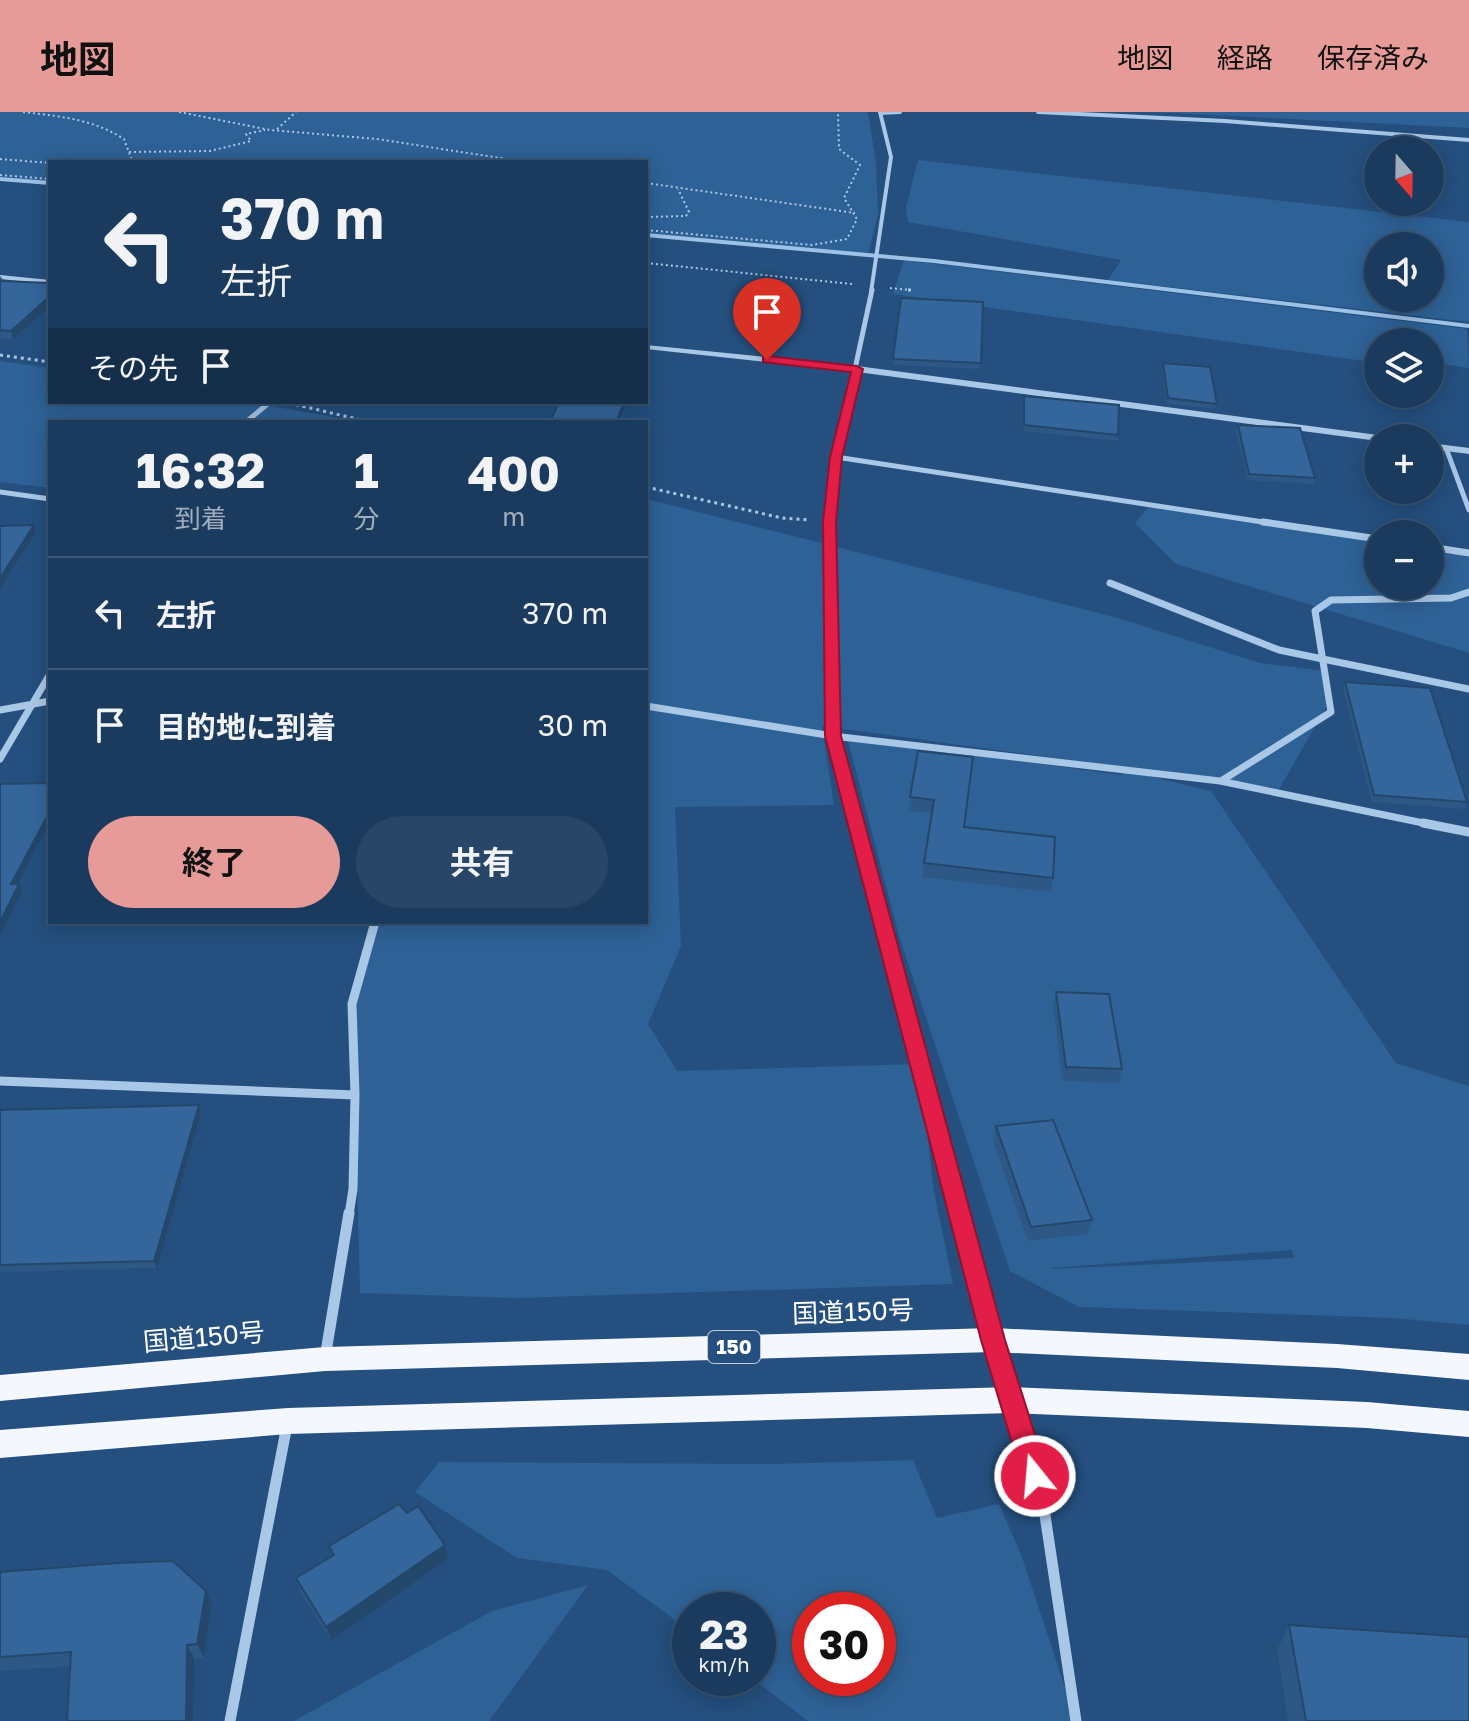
<!DOCTYPE html>
<html lang="ja">
<head>
<meta charset="utf-8">
<style>
	:root { --surface:#1b3b5e; --page:#284667; --text:#f1f3f6; --muted:#a0adbc; --line:#395573; --accent:#e69b98 }
	body { margin:0; font-family:"Golos Text","Noto Sans JP",sans-serif; background:var(--page); color:var(--text); height:100vh; display:flex; flex-direction:column; font-size:30px; white-space:nowrap }
	* { box-sizing:border-box; margin:0 }
	p { font-size:26px; color:var(--muted) }
	.icon { flex:none; width:44px; height:44px; fill:none; stroke:currentColor; stroke-width:2; stroke-linecap:round; stroke-linejoin:round }
	.map { position:relative; flex:1; overflow:hidden }
	.details { position:absolute; left:48px; top:308px; width:600px; height:504px; display:flex; flex-direction:column; background:var(--surface); border-radius:0px; box-shadow:0 4px 20px #0003,0 0 0 2px var(--line) }
	.details>* { flex:none }
	.top-card { position:absolute; left:48px; top:48px; width:600px; height:244px; border-radius:0px; box-shadow:0 4px 20px #0003,0 0 0 2px var(--line); background:#1b3b5e; color:var(--text); overflow:hidden }
	.needle { width:52px; rotate:160deg }
	.tools { position:absolute; left:1364px; top:24px; display:grid; gap:16px }
	.tools a { display:grid; place-items:center; width:80px; height:80px; border-radius:50%; background:var(--surface); box-shadow:0 4px 20px #0003,0 0 0 2px var(--line); font-size:40px }
	.speed { position:absolute; left:672px; top:1480px; display:flex; gap:16px; font-size:40px; font-weight:700; text-align:center }
	.speed>* { display:grid; place-content:center; width:104px; height:104px; border-radius:50%; background:var(--surface); box-shadow:0 4px 20px #0003,0 0 0 2px var(--line); line-height:1 }
	.speed small { font-size:20px; font-weight:400 }
	.speed .limit { border:12px solid #d22; background:#fff; color:#111 }
	.pin { position:absolute; display:grid; place-items:center; width:68px; height:68px; color:#fff; margin:-82px -34px; border-radius:50% 50% 50% 0; rotate:-45deg; box-shadow:0 0 8px #0007 }
	.pin .icon { rotate:45deg }
	.me { position:absolute; width:88px; margin:-44px; rotate:343deg; stroke-linejoin:round; filter:drop-shadow(0 0 6px #0008) }
	.turn { display:flex; align-items:center; gap:28px; height:168px; padding:0 40px; font-size:36px }
	.turn .icon { width:104px; height:104px; stroke-width:2.5 }
	.turn b { display:block; font-size:56px; line-height:68px }
	.then { display:flex; align-items:center; height:76px; padding:0 40px; background:#0003; gap:16px; font-size:30px }
	.eta { display:flex; justify-content:space-evenly; align-items:center; height:136px; text-align:center }
	.eta b { font-size:48px; font-weight:700; line-height:56px }
	.action { display:flex; gap:16px; margin-top:auto; padding:16px 40px }
	.action a { flex:1; height:92px; border-radius:48px; background:var(--accent); color:#111; font-size:32px; font-weight:700; line-height:92px; text-align:center }
	.action a+a { background:var(--page); color:var(--text) }
	ul { padding:0; list-style:none }
	li { display:flex; align-items:center; gap:24px; height:112px; padding:0 40px; border-top:2px solid var(--line) }
	li div { flex:1 }
	li b { display:block; font-size:30px }
	li em { font-style:normal }
	header { display:flex; align-items:center; gap:48px; box-sizing:border-box; height:112px; padding:0 40px; background:var(--accent); color:#111 }
	header strong { font-size:38px }
	nav { display:flex; gap:44px; margin-inline-start:auto; font-size:28px }
	.map>svg:first-child { display:block }
</style>
</head>
<body>
<header>
<strong>地図</strong>
<nav><a>地図</a><a>経路</a><a>保存済み</a></nav>
</header>
<div class="map">
<svg width="1469" height="1609" viewBox="0 0 1469 1609">
	<rect width="100%" height="100%" fill="#244f7e"/>
	<path fill="#2e6196" fill-rule="evenodd" d="M0,0h868l8,51 2,50 -9,39 -9,2 -214,-21v-71h-596v19l-50,-4z
		M1150,0h319v16z
		M918,48l551,62v100l-361,-42 13,-20 -213,-38 -2,-14zM1430,134v52h-52v-52z
		M904,148l563,69 2,39 -39,-6v-20h-52v21l-485,-69z
		M0,249l50,7v34h200l110,20h-310v66l-50,-6z
		M646,387l469,118 145,46 66,8 5,28 -54,94 -57,-12 -398,-55 12,79 -159,2 6,139 -33,78 29,47 242,-7 15,127 19,93 -435,14 -158,-5 -5,-198 2,-109 21,-64h268z
		M1150,393l228,37v44h52v-35l39,6v96l-293,-89 -41,-41z
		M847,625l274,38 3,-5 87,21 185,272 73,23v239l-76,-7 -314,-11 -69,-36 -111,-335zM1292,1138l2,8 -244,11 1,-1z
		M913,1348l24,58 62,-14 23,53 54,164h-268l-56,-43h6v-68h-68v21l-83,-61 -90,-12 -102,-66 24,-30 334,2zM810,1498h68v68h-68z
		M588,1473l-99,136h-195l198,-110z"/>
	<g fill="none" stroke-linecap="round" stroke-linejoin="round">
		<path fill="#9dc2e7" fill-rule="evenodd" d="M0,65l50,4v4l-50,-4z
			M646,121l288,26 535,65v4l-535,-65 -288,-26z"/>
		<path stroke="#a9c7e6" stroke-width="2" stroke-dasharray="2 3" stroke-linecap="butt" d="M23,0c35,4 70,7 101,27l7,19 6,4
			M179,0l91,18 107,9 149,23
			M277,17l19,-17
			M129,40l81,-1 41,-10 -5,-7 19,-4
			M0,47l50,4
			M0,63l50,4
			M646,71l209,30
			M646,105l40,-1 3,-4 -11,-23
			M646,118l166,15 35,-6 10,-20 -13,-21 16,-33 -21,-16 -1,-37
			M646,151l206,21
			M890,176l21,2"/>
		<path stroke="#a9c7e6" stroke-width="3" stroke-dasharray="3 4" stroke-linecap="butt" d="M908,178h3
			M0,243l50,7
			M289,291l81,19
			M646,375l136,31 27,2"/>
		<path stroke="#a9c7e6" stroke-width="4" d="M1038,0l187,9 244,19
			M880,1l20,-1
			M871,180l20,-135 -11,-45"/>
		<path stroke="#a9c7e6" stroke-width="5" d="M246,310l24,-20
			M1446,336l23,62
			M836,345l440,67
			M0,380l50,7
			M830,412l6,-67 36,-167"/>
		<path stroke="#a9c7e6" stroke-width="7" d="M830,410l3,214 23,89
			M1263,410l115,17
			M1430,435l39,6
			M1110,471l169,67 190,39
			M646,594l187,30 387,45 213,44
			M0,598l50,-9
			M0,647l50,-85
			M1221,669l110,-69 -16,-101 16,-11 120,-2 18,-6"/>
		<path stroke="#a9c7e6" stroke-width="9" d="M856,711l104,392
			M1423,711l46,9
			M0,969l355,14
			M349,1103l4,-26 2,-94 -3,-91 23,-82"/>
		<path stroke="#a9c7e6" stroke-width="11" d="M959,1101l34,127 50,162 33,219
			M325,1246l24,-145
			M230,1609l57,-296"/>
		<path fill="#a9c7e6" fill-rule="evenodd" d="M0,163l50,5v4l-50,-5z
			M646,233l211,21 521,69 5,3h-5v3l-521,-69 -211,-23z
			M1430,331l39,5v6l-39,-5z"/>
		<path fill="#f4f8fe" fill-rule="evenodd" d="M993,1216l344,16 132,10v26l-132,-12 -344,-16 -668,19 -325,30v-26l325,-28z
			M1011,1275l356,15 102,9v26l-102,-9 -356,-15 -723,21 -288,24v-28l288,-22z"/>
	</g>
	<path fill="#2d5885" d="M0,164l4,5 46,2v23l-37,33h-13z
		M901,186l82,4 -3,67 -87,-4z
		M1163,251l54,41 -2,5 -48,-5 -5,-36z
		M1024,284l94,39v6l-94,-10z
		M1238,313l77,53 -2,6 -65,-4 -12,-49z
		M1345,570l122,120 -2,7 -93,-7 -29,-113z
		M918,639l46,76 89,51 -2,14 -129,-15 9,-64 -22,-2z
		M1056,880l66,77 -3,14 -56,-2 -10,-75z
		M0,998l201,3 -44,155 -157,4z
		M996,1014l96,94 -4,14 -60,7 -35,-100z
		M407,1401l41,46 -117,81 -31,-48 -4,-14 36,-22 -3,-10z
		M0,1460l212,32 -8,54 -204,13z
		M1289,1513l180,96h-181l-11,-71z"/>
	<path fill="#24476c" d="M50,184v10l-37,33 -2,-8z
		M624,290h2l-8,20h-2z
		M34,413l2,7 -36,56v-10z
		M50,699v11l-36,69 -3,-7z
		M19,772l3,7 -22,44v-13z
		M199,993l2,8 -44,155 -3,-7z
		M445,1433l3,14 -117,81 -5,-13z
		M206,1479l6,13 -8,54 -7,-14z
		M187,1533l7,13 -1,63h-7z"/>
	<path fill="#34669b" stroke="#24476c" stroke-width="2" d="M0,169l50,2v13l-39,35 -11,-1z
		M901,186l82,4 -2,61 -88,-4z
		M1163,251l47,4 7,37 -49,-6z
		M1024,284l95,9 -1,30 -94,-10z
		M559,290h65l-8,20h-66z
		M1238,313l62,3 15,50 -66,-4z
		M34,413l-34,53v-52z
		M1345,570l85,6 37,114 -93,-7z
		M918,639l55,6 -9,70 91,10 -2,41 -129,-15 10,-63 -24,-3z
		M50,671v28l-39,73h8l-19,38v-138z
		M1056,880l53,2 13,75 -56,-2z
		M199,993l-45,156 -154,4v-155z
		M1053,1008l39,100 -61,7 -35,-101z
		M399,1392l8,9 11,-7 27,39 -119,82 -30,-49 38,-23 -5,-9z
		M173,1449l33,30 -9,53 -10,1 -1,76h-119l4,-69 -71,5v-85l118,-9z
		M1289,1513l180,12v84h-163z"/>
	<path fill="#e11d48" stroke="#92132f" stroke-width="2" d="M767,244l90,10 6,3 -21,88 -6,65 5,214 164,604 43,136 -4,9 -9,3 -9,-3 -4,-9 -41,-136 -156,-604 -2,-214 7,-65 21,-85 -88,-10v-5z"/>
	<g text-anchor="middle" stroke-width="8" stroke-linejoin="round" paint-order="stroke">
		<rect fill="#244f7e" stroke="#bdcad8" stroke-width="2" x="708" y="1219" width="52" height="32" rx="6"/>
		<g font-size="20" font-weight="bold" fill="#fff">
			<text x="734" y="1242">150</text>
		</g>
		<g font-size="26" fill="#fff" stroke="#244f7e">
			<text transform="translate(853 1200) rotate(-2)" y="9">国道150号</text>
			<text transform="translate(204 1225) rotate(-5)" y="9">国道150号</text>
		</g>
	</g>
</svg>
<div class="tools">
<a><svg class="needle" viewBox="-14 -14 28 28"><path d="M0-13l5 13h-10z" fill="#e53935"/><path d="M0 13l5-13h-10z" fill="#a0adbc"/></svg></a>
<a><svg class="icon" aria-label="sound" viewBox="0 0 24 24"><path d="M4 9h4l5-4v14l-5-4H4zM17 9q2 3 0 6"/></svg></a>
<a><svg class="icon" aria-label="layers" viewBox="0 0 24 24"><path d="M12 4l9 5-9 5-9-5zM3 14l9 5 9-5"/></svg></a>
<a>+</a>
<a>−</a>
</div>
<div class="speed"><div>23<small>km/h</small></div><div class="limit">30</div></div>
<div class="pin" style="left:767px;top:248px;background:#d93025"><svg class="icon" aria-label="arrive" viewBox="0 0 24 24"><path d="M6 21V4h12l-3 4 3 4H6"/></svg></div>
<svg class="me" style="left:1035px;top:1364px" viewBox="-20 -20 40 40"><circle r="17" fill="#e11d48" stroke="#fff" stroke-width="3"/><path d="M0-11L8 9 0 5-8 9z" fill="#fff"/></svg>
<div class="top-card">
<div class="turn"><svg class="icon" aria-label="left" viewBox="0 0 24 24"><path d="M17 20v-9H6M10 6l-5 5 5 5"/></svg><div><b>370 m</b>左折</div></div>
<div class="then">その先<svg class="icon" aria-label="arrive" viewBox="0 0 24 24"><path d="M6 21V4h12l-3 4 3 4H6"/></svg></div>
</div>
<section class="details">
<div class="eta">
<div><b>16:32</b><p>到着</p></div>
<div><b>1</b><p>分</p></div>
<div><b>400</b><p>m</p></div>
</div>
<ul>
<li><svg class="icon" aria-label="left" viewBox="0 0 24 24"><path d="M17 20v-9H6M10 6l-5 5 5 5"/></svg><div><b>左折</b></div><em>370 m</em></li>
<li><svg class="icon" aria-label="arrive" viewBox="0 0 24 24"><path d="M6 21V4h12l-3 4 3 4H6"/></svg><div><b>目的地に到着</b></div><em>30 m</em></li>
</ul>
<div class="action"><a>終了</a><a>共有</a></div>
</section>
</div>
</body>
</html>
